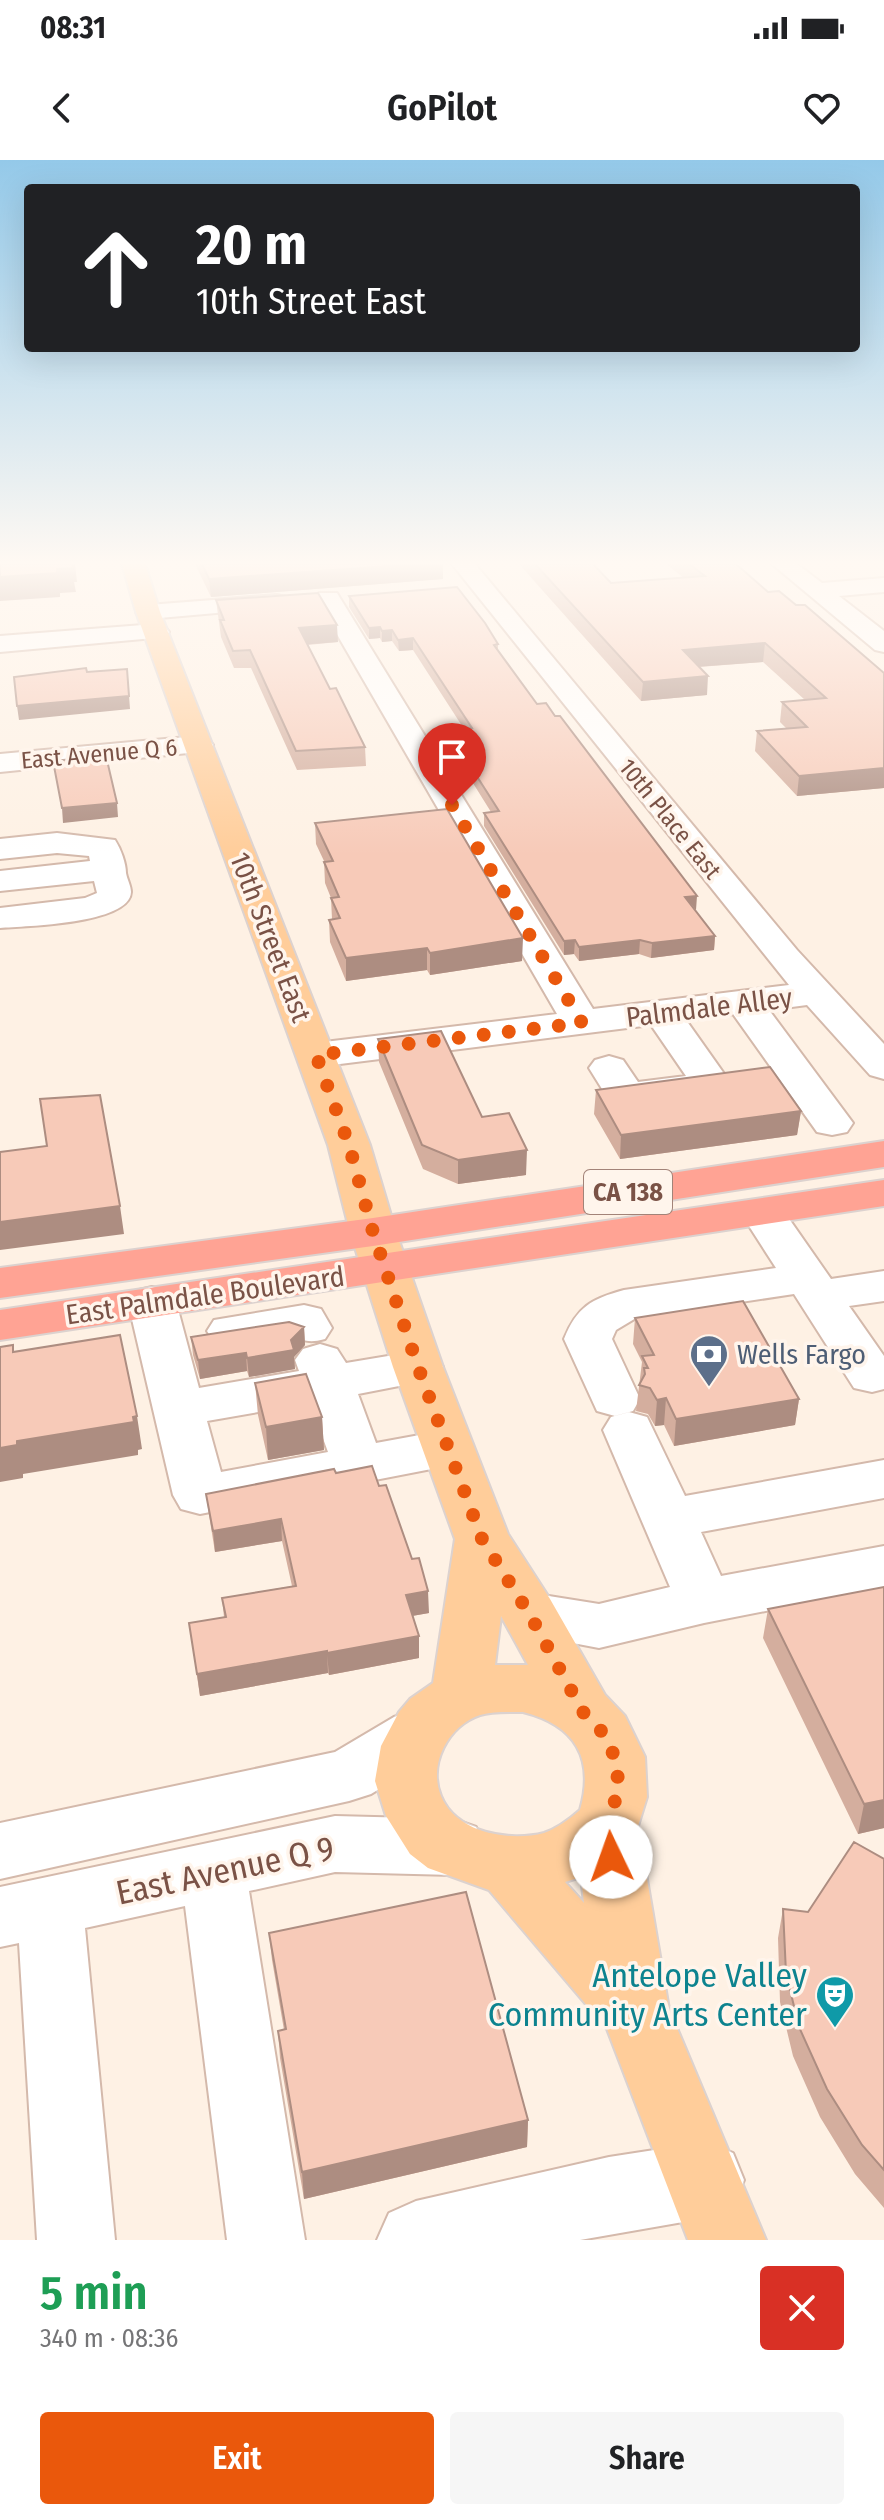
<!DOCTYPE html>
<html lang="en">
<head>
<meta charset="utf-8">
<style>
	:root { --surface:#fff; --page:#f6f6f6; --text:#202124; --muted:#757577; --accent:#ea580c }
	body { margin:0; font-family:"Fira Sans Condensed",sans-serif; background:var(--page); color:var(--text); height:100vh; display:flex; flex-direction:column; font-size:30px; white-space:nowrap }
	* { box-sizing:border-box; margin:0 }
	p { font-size:26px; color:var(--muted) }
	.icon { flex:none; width:44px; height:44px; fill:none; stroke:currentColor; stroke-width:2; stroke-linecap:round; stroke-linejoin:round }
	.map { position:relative; height:2080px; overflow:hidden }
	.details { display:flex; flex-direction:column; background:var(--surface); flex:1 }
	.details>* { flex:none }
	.guide { position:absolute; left:24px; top:24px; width:836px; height:168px; border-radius:8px; box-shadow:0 8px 32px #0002; background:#202124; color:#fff; overflow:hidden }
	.pin { position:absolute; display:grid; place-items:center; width:68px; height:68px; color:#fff; margin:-82px -34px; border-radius:50% 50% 50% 0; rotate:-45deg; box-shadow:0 0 8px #0007 }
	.pin .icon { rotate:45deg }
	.me { position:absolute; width:88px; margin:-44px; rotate:357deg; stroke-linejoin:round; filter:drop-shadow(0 0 6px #0008) }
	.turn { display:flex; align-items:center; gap:28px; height:168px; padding:0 40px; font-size:36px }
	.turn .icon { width:104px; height:104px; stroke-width:2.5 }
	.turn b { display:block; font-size:56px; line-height:68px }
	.round { display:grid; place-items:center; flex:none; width:84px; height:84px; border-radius:8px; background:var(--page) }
	.headline { display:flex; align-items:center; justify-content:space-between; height:136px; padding:0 40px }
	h1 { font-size:48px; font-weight:600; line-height:60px; color:#1e9e55 }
	.button { display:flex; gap:16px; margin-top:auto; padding:16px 40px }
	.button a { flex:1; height:92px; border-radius:8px; background:var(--accent); color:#fff; font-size:32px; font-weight:600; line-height:92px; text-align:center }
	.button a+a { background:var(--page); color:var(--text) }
	.status { display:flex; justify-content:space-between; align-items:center; height:56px; padding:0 40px; background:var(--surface); direction:ltr }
	.status svg { height:22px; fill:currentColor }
	header { display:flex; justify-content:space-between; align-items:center; height:104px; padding:0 40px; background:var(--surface); font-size:36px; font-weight:600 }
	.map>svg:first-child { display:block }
</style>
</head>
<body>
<div class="status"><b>08:31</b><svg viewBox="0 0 49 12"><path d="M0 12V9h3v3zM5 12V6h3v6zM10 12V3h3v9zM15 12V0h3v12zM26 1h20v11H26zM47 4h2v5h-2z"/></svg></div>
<header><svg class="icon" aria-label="back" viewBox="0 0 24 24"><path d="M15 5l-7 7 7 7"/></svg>GoPilot<svg class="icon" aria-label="heart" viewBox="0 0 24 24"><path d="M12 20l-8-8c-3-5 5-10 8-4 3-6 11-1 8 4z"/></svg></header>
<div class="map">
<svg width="884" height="2080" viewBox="0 0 884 2080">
	<rect width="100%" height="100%" fill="#fef1e4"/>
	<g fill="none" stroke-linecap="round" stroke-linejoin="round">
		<g stroke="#d4b9ab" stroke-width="4">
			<path id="minor" d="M452,404h23l322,386 87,94v35l-14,-4 -63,-70 -38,5 84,113 -6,9 -15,3 -15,-3 -84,-118 -47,6 46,65 -6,9 -100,14 -14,-3 -23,-37 6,-8 14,-4 14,4 15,22 48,-6 -35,-51 -335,42 -14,-4 -6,-8 6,-8 14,-4 241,-29 -241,-416 3,-5h18l3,5 253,411 196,-24z
				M772,404h25l25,19 62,-5v14l-45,4 45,35v21l-9,-2z
				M277,435l9,2 3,5 -3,5 -138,12 -9,-2 -3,-5 3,-5 9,-2z
				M156,464l9,3 4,5 -4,5 -165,15v-16z
				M198,576l10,3 5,6 -5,6 -208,21v-18z
				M57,673l58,7c6,9 11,24 11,33 1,6 5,13 5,19 -1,32 -106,34 -131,36v-20l85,-10 12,-5 -3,-12 -94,10v-20l90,-10 -1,-5 -32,-3 -57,6v-20z
				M762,1039l16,4 53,76 53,-8v30l-35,5 35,50v33l-12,3 -18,-4 -60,-94 -158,24 -20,12 -4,9 28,60 -7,12 -18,5 -18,-5 -33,-72c13,-32 27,-40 60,-49l152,-22 -36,-56 6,-9z
				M152,1127l17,4 7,11 23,86 100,-17 -4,-11 8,-11 17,-5 17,5 9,14 72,-12 17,4 8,12 -8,12 -77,15 18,49 71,-13 18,5 8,13 -8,13 -18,5 -247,48 -19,-5 -8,-14 -45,-193 7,-11zM310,1243l18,49 -107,20 -14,-51z
				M304,1145l17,4 11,19 -7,11c-18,5 -20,0 -36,-1 -26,-3 -46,12 -75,4l-7,-11 7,-11z
				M629,1252l18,5 38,79 199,-36v38l-183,34 20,44 163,-30v42l-180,35 -105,25 -89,-17 -9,-16 9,-16 20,-6 69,11 71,-17 -67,-157 8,-13z
				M416,1550l22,7 9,18 -9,18 -67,41 -22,7 -349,78v-56l335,-71 59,-35z
				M335,1656l118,3 23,8 9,20 -9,20 -23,8 -118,-3 -86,19 56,349h-78l-42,-334 -100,22 30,312h-78l-18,-297 -19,4v-60z
				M706,1982l27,11 11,27 -11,27 -27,11 -126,22h-203l12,-27 27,-12 193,-44z"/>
		</g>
		<g stroke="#dcd2cf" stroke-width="4">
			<path id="major" d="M122,404h23l15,48 210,533 26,87 47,135 65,167 42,65 55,96 20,21 20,41 2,40 -9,29 31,183 97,231h-78l-81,-211 -118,-139 -61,-22 -18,-14 -24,-38 -11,-35 6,-35 18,-34 11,-13 23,-16 22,-144 -62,-172 -43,-135 -22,-87 -192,-533zM501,1456l27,49h-33zM523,1552c52,13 72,46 57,98 -9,8 -24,19 -36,23 -34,9 -88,0 -103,-37 -13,-32 7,-70 39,-81 13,-4 29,-3 43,-3zM581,1717l3,26 -19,-21z"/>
		</g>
		<g stroke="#dcd2cf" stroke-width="4">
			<path id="highway" d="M884,981v26l-511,79 -373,52v-30l373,-50z
				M884,1020v26l-884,134v-30z"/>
		</g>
		<use href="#minor" fill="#fff" fill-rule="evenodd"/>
		<use href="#major" fill="#ffcd9a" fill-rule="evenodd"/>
		<use href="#highway" fill="#ffa394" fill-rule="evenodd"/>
	</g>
	<path fill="#d4ae9e" d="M195,404h248v15l-232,18z
		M519,404h74l18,19 73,-5 -18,-14h70l32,28 28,13 88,68v115l-87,8 -42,-45 2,-20 30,-2 -7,-7 2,-20 23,-2 -42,-38 -64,5 8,28 -66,6z
		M349,436l149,48v6l39,54 178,232 -1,14 -63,8 -12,-4 -60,7 -5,-7 -10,1 -80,-129v-13l7,-1 -43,-69v-12l16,-2 -51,-79 -14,1 -7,-10 -10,1 -2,-4 -11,1 -20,-32z
		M216,440l122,42 -30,3 22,44 35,58 1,19 -69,4 -46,-102h-17l-13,-31z
		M315,663l207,138 -92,14 -3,-5 -81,11 -16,-39 -1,-22 3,-1 -1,-21 -6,-15 -1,-22 -8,-17z
		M378,879l104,78 44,58 -68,9 -35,-15 -44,-107z
		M596,930l205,21 -4,24 -177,24 -26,-45z
		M635,1158l164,81 -4,26 -121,21 -10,-21 -9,1 -7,-12 -12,-3 6,-49 -9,-18z
		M304,1167l1,18 -11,12 1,12 -46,8 -2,-6 -47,8 -7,-24 -2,-18z
		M255,1223l67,34 2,33 -56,10 -10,-45z
		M336,1313l93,140 -17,3 7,42 -90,17 -1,-2 -128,23 -11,-73 35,-6 -2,-19 70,-12 -10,-45 -67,11 -6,-37 -3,-21z
		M768,1449l116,219 -26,6 -95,-196z
		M884,1699v349l-29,-34 -35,-57 -27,-61 -13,-54 -2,-64 5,-29 25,3z
		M269,1773l259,187 -1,27 -223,52 -24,-141 -2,-27 6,-1 -12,-70z"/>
	<path fill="#ad8d81" d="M71,404h4l2,18h-3l2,10 -16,1v4l-60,4v-24l57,-8z
		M416,404h27v15l-232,18 -2,-18z
		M337,465l1,17 -38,3 -1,-17z
		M380,467v11l-11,1v-11z
		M392,470v11l-10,1v-11z
		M413,478v12l-14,1 -1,-11z
		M765,483l-2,19 -82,6 2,-18z
		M127,509l3,40 -111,11 -2,-14z
		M708,516l-1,19 -66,6 2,-19z
		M884,608v20l-87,8 2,-20z
		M117,643l1,14 -55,6 -1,-15z
		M697,736l-1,14 -11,-13z
		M715,776l-1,14 -63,8 1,-15z
		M523,778l-1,23 -92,14v-22z
		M575,780l-1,14 -10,1v-14z
		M640,780l-1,14 -60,7v-14z
		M427,788v22l-81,11v-23z
		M801,951l-4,24 -177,24 1,-24z
		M527,990l-1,25 -68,9v-24z
		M120,1046l4,28 -124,16v-28z
		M304,1167l1,18 -11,12 1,12 -46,8 -2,-19 44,-18z
		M246,1193l1,18 -47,8 -2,-19z
		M666,1238l-2,27 -9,1 2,-26z
		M799,1239l-4,26 -121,21 2,-27z
		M137,1256l5,33 -4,1v5l-115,19v4l-23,4v-34l17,-7z
		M322,1257l2,33 -56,10 -2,-33z
		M281,1359l1,22 -67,11 -2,-21z
		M428,1431l1,22 -23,4v-22z
		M419,1476v22l-90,17 -2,-22z
		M327,1491l1,22 -128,23 -3,-22z
		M884,1640v28l-26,6 6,-30z
		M528,1960l-1,27 -223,52 -2,-27z"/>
	<path fill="#f7cab8" stroke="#ad8d81" stroke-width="2" d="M0,404h72l1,4 -16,1v4l-57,4z
		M202,404h214l-207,15z
		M535,404h58l18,19 94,-7 -16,-12h47l32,28 11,-1 17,14h9l79,68v95l-85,8 -42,-45 50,-4 -25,-25 44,-4 -61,-55 -82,7 25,26 -65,6z
		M457,427l28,36 13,21 -4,1 43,59 9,-1 9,13h5l137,180 -12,1 30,39 -63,7 -12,-3 -61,7 -4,-7 -11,1 -80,-128 15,-2 -51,-80 24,-3 -59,-90 -15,2 -6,-10 -10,1 -2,-4 -11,1 -20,-32z
		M318,433l19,32 -38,3 31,61 6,-1 29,59 -69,4 -46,-101 -17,1 -13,-31h4l-8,-20z
		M86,508l1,4 40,-3 2,27 -112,10 -3,-29z
		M106,596l11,47 -55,5 -9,-47z
		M447,649l76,129 -93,15 -3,-5 -81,10 -17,-38 11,-2 -9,-20 8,-1 -15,-35 9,-1 -18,-38z
		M441,871l41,86 27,-4 18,37 -69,10 -36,-15 -44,-106z
		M770,907l31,44 -180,24 -25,-45z
		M100,935l20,111 -120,16v-70l47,-6 -7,-47z
		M743,1141l56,98 -123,20 -10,-21 -9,2 -7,-12 -11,-3 6,-11 -1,-6h4l-6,-12 12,-1 -19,-37z
		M289,1162l15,5 -13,13 3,10 -47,8 -1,-5 -48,7 -7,-23z
		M120,1175l17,81 -4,1 1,5 -117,19v4l-17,3v-101l13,-2v7z
		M306,1214l16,43 -56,10 -11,-44z
		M372,1306l7,20 7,-1 26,74 7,-1 9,33 -22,4 13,41 -92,17v-2l-130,23 -8,-51 37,-6 -4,-19 74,-12 -15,-67 -68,12 -7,-37 128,-25 2,4z
		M884,1427v213l-20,4 -96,-195z
		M854,1682l30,17v311l-22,-25 -35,-56 -28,-62 -13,-54 -3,-64 25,3z
		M466,1732l62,228 -226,52 -24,-141 8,-2 -17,-96z"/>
	<linearGradient id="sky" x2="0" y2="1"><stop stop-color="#94c9e9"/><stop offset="0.58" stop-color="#fff9f3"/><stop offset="1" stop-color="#fff9f3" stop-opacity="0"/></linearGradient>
	<rect width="884" height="695" fill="url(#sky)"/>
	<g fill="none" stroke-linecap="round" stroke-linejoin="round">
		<path stroke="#ea580c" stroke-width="14" stroke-dasharray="0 25.2" d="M452,645l130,218 -266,32 33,90 24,87 45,135 64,172 48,76 53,97 22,23 13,30 -1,30 -11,32 5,30"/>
	</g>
	<defs>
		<g id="bank-pin" transform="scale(2)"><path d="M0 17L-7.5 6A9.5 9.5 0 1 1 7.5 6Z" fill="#5c6f8a" stroke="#fff5ec"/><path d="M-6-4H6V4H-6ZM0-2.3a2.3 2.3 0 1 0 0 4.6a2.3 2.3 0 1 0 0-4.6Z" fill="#fff"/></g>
		<g id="theatre-pin" transform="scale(2)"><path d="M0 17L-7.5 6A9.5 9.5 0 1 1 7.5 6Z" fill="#0f9aa8" stroke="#fff5ec"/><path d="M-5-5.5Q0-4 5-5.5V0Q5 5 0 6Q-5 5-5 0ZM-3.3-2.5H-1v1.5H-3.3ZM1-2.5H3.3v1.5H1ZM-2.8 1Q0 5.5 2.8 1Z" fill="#fff"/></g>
	</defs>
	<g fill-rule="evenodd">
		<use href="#bank-pin" x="709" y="1194"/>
		<use href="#theatre-pin" x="835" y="1835"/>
	</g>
	<g text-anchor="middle" stroke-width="7" stroke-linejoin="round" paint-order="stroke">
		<g font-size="24" fill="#7a5246" stroke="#fff5ec">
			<text transform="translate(99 594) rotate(-5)" y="8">East Avenue Q 6</text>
			<text transform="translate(670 659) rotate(51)" y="8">10th Place East</text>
		</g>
		<rect fill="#fff5ec" stroke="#a28378" stroke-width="2" x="584" y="1010" width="88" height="44" rx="6"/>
		<g font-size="26" font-weight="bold" fill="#7a5246">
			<text x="628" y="1041">CA 138</text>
		</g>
		<g font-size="28" fill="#7a5246" stroke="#fff5ec">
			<text transform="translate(271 777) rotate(69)" y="10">10th Street East</text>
			<text transform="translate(709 847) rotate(-7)" y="10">Palmdale Alley</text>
			<text transform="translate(205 1135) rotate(-8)" y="10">East Palmdale Boulevard</text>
		</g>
		<g font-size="28" fill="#4e5e75" stroke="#fff5ec" text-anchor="start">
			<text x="737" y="1204">Wells Fargo</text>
		</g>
		<g font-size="34" fill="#7a5246" stroke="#fff5ec">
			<text transform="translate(225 1710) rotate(-12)" y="12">East Avenue Q 9</text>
		</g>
		<g font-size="34" fill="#0d838f" stroke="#fff5ec" text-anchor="end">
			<text x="807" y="1827">Antelope Valley<tspan x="807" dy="39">Community Arts Center</tspan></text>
		</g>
	</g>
</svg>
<div class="pin" style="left:452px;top:645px;background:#d93025"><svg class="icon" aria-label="arrive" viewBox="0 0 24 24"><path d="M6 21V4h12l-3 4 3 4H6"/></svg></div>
<svg class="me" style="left:611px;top:1697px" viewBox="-20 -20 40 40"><circle r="19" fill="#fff"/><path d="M0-13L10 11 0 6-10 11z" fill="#ea580c"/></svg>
<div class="guide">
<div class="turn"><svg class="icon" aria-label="ahead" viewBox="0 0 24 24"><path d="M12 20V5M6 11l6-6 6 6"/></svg><div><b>20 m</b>10th Street East</div></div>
</div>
</div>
<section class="details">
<div class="headline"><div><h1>5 min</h1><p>340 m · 08:36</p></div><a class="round" style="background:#d93025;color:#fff"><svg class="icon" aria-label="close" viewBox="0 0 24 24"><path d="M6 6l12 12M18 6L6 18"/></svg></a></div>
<div class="button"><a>Exit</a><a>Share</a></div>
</section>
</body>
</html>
